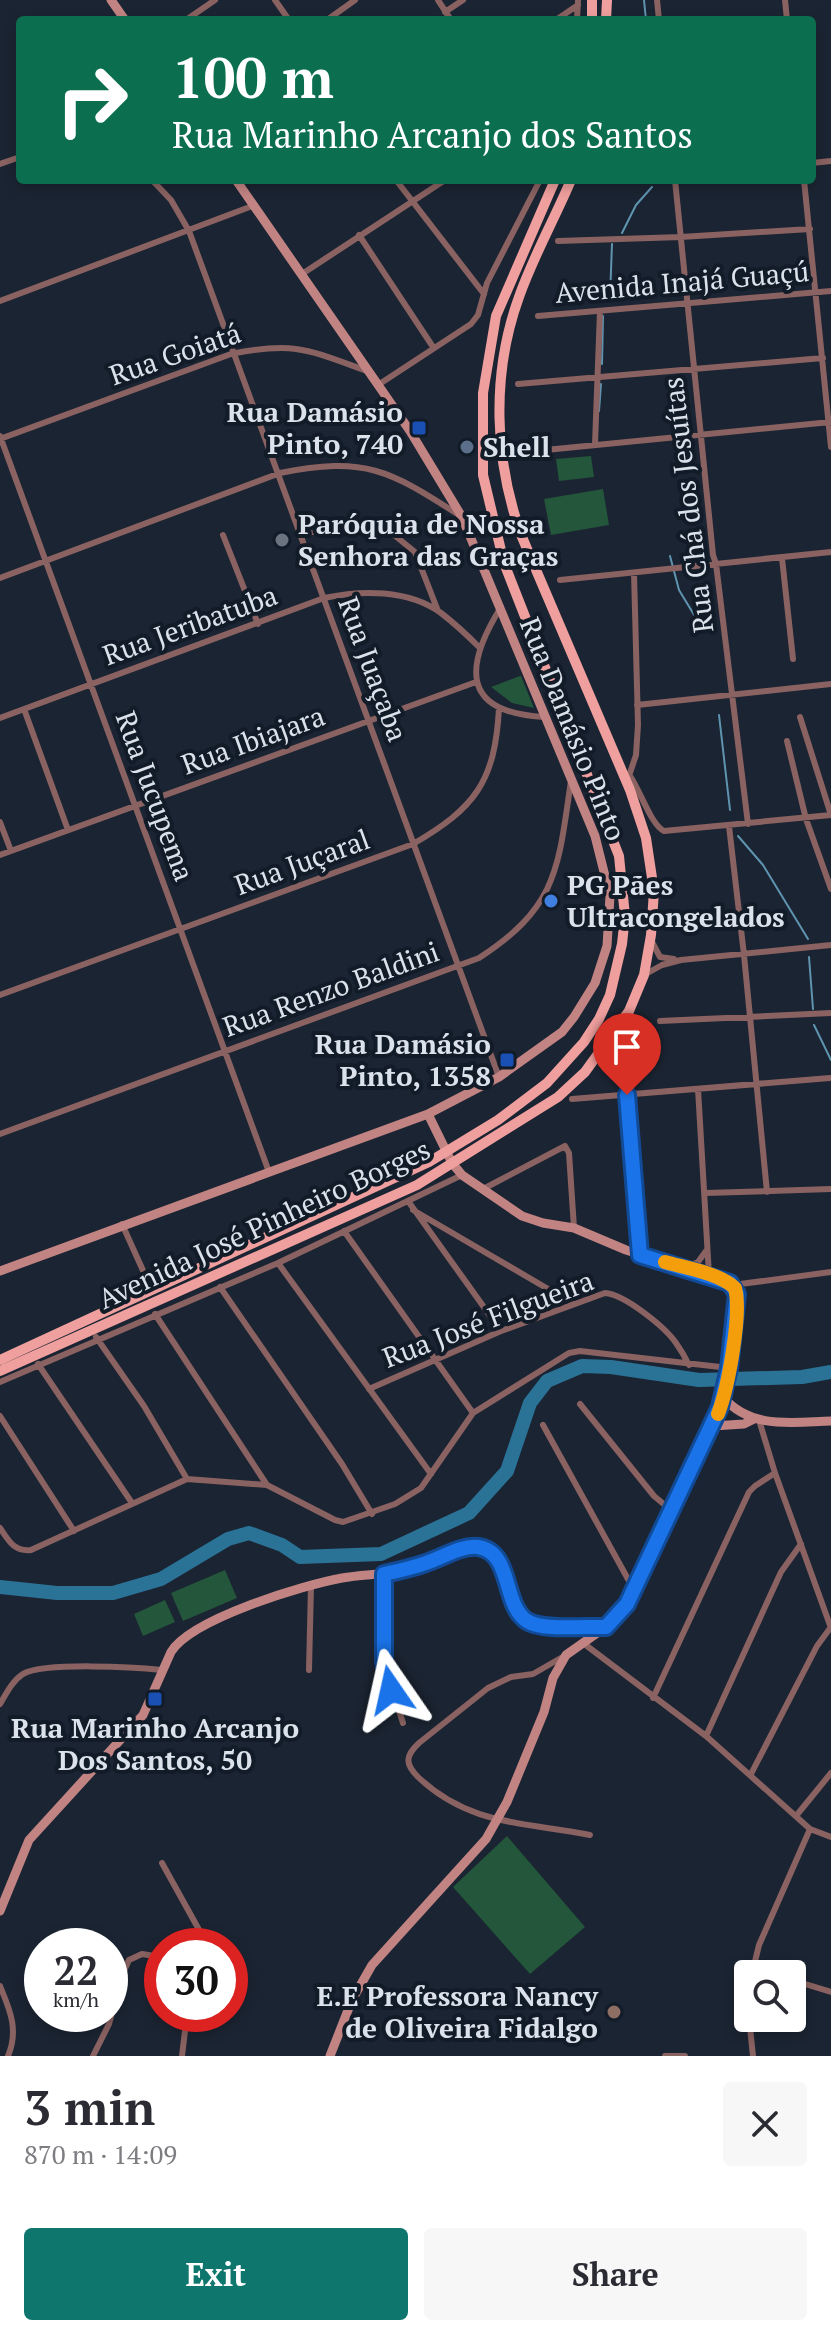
<!DOCTYPE html>
<html lang="en">
<head>
<meta charset="utf-8">
<style>
	:root { --surface:#fff; --page:#f7f7f7; --text:#2b2b33; --muted:#7c7c81; --accent:#0f766e }
	body { margin:0; font-family:"PT Serif",serif; background:var(--page); color:var(--text); height:100vh; display:flex; flex-direction:column; font-size:30px; white-space:nowrap }
	* { box-sizing:border-box; margin:0 }
	p { font-size:26px; color:var(--muted) }
	.icon { flex:none; width:44px; height:44px; fill:none; stroke:currentColor; stroke-width:2; stroke-linecap:round; stroke-linejoin:round }
	.map { position:relative; height:2056px; overflow:hidden }
	.details { display:flex; flex-direction:column; background:var(--surface); flex:1 }
	.details>* { flex:none }
	.banner { position:absolute; left:16px; top:16px; width:800px; height:168px; border-radius:8px; box-shadow:0 4px 12px #0003; background:#0b6e4f; color:#fff; overflow:hidden }
	.fabs { position:absolute; left:734px; top:1960px; display:grid; gap:16px }
	.fabs a { display:grid; place-items:center; width:72px; height:72px; border-radius:8px; background:var(--surface); box-shadow:0 4px 12px #0003; font-size:40px }
	.speed { position:absolute; left:24px; top:1928px; display:flex; gap:16px; font-size:40px; font-weight:700; text-align:center }
	.speed>* { display:grid; place-content:center; width:104px; height:104px; border-radius:50%; background:var(--surface); box-shadow:0 4px 12px #0003; line-height:1 }
	.speed small { font-size:20px; font-weight:400 }
	.speed .limit { border:12px solid #d22; background:#fff; color:#111 }
	.pin { position:absolute; display:grid; place-items:center; width:68px; height:68px; color:#fff; margin:-82px -34px; border-radius:50% 50% 50% 0; rotate:-45deg; box-shadow:0 0 8px #0007 }
	.pin .icon { rotate:45deg }
	.me { position:absolute; width:88px; margin:-44px; rotate:349deg; stroke-linejoin:round; filter:drop-shadow(0 0 6px #0008) }
	.turn { display:flex; align-items:center; gap:28px; height:168px; padding:0 24px; font-size:36px }
	.turn .icon { width:104px; height:104px; stroke-width:2.5 }
	.turn b { display:block; font-size:56px; line-height:68px }
	.round { display:grid; place-items:center; flex:none; width:84px; height:84px; border-radius:8px; background:var(--page) }
	.headline { display:flex; align-items:center; justify-content:space-between; height:136px; padding:0 24px }
	h1 { font-size:48px; font-weight:700; line-height:60px }
	.button { display:flex; gap:16px; margin-top:auto; padding:16px 24px }
	.button a { flex:1; height:92px; border-radius:8px; background:var(--accent); color:#fff; font-size:32px; font-weight:700; line-height:92px; text-align:center }
	.button a+a { background:var(--page); color:var(--text) }
	.map>svg:first-child { display:block }
</style>
</head>
<body>
<div class="map">
<svg width="831" height="2056" viewBox="0 0 831 2056">
	<rect width="100%" height="100%" fill="#1b2432"/>
	<path fill="#23563a" d="M591,456l3,21 -35,4 -3,-22z
		M603,489l6,36 -58,10 -7,-36z
		M520,676h1l13,32 -22,-5 -21,-16z
		M225,1570l12,28 -54,23 -12,-28z
		M165,1600l10,22 -32,14 -9,-22z
		M507,1836l78,91 -55,47 -77,-87z"/>
	<g fill="none" stroke-linecap="round" stroke-linejoin="round">
		<path stroke="#5f94b0" stroke-width="2" d="M644,0l2,20
			M622,233l14,-28 16,-18
			M610,297l2,-53
			M602,364l1,-48
			M599,411l2,-27
			M670,556l9,34 20,33
			M719,715l11,95
			M738,836l25,29 45,74
			M809,957l4,52
			M814,1025l17,35"/>
		<path stroke="#2a7397" stroke-width="14" d="M0,1587l57,6h56l48,-14 67,-40 21,-6 33,12 18,12 81,-3 88,-41 38,-42 23,-68 17,-22 35,-15 29,1 88,13 103,-3 29,-5"/>
		<path stroke="#896261" stroke-width="6" d="M275,0l14,20
			M438,0l13,20
			M657,0l2,20
			M785,0l2,20
			M445,12l18,-12
			M186,20l29,-20
			M327,20l28,-20
			M556,20l22,-15
			M577,20l1,-20
			M812,163l19,-2
			M0,164l20,-7
			M152,180l19,20 18,31 310,846
			M396,180l88,114
			M675,180l38,375 3,9 32,260
			M804,180l27,267
			M359,235l74,112
			M558,241l123,-4 129,-8
			M302,274l143,-94
			M0,301l255,-96
			M538,316l293,-25
			M518,384l305,-26
			M378,385l93,-61 7,-9 9,-32 53,-103
			M0,436l269,736
			M0,439l231,-85c64,-13 78,-4 136,17
			M595,444l5,-133
			M525,452l306,-30
			M223,535l35,89
			M301,535l43,-12 14,-1 30,8 27,22 23,59
			M782,558l11,101
			M0,578l280,-105c85,-17 109,-3 179,42
			M560,580l271,-28
			M501,607c-38,61 -39,106 44,110
			M637,705l194,-21
			M24,709l44,121
			M800,717l31,98
			M0,718l324,-120c37,-8 84,-9 117,15 13,10 26,22 38,34
			M787,741l19,78 25,70
			M629,776l7,-21 2,-30 -4,-152
			M630,776c10,14 21,49 34,55l167,-16
			M0,822l11,29
			M729,826l15,129 23,237
			M0,855l476,-173
			M651,940l9,17 14,2
			M644,975l18,-10 19,-5 150,-15
			M0,995l413,-151c62,-36 82,-62 86,-136
			M660,1021l171,-8
			M698,1089l11,186
			M627,1095l13,160
			M572,1099l258,-21
			M0,1134l479,-176c80,-52 79,-91 92,-177
			M483,1189l82,-43 4,7 5,75
			M706,1193l125,-4
			M408,1201l93,130
			M413,1210l159,93
			M122,1224l23,51
			M344,1231l129,182
			M278,1263l153,211
			M685,1268l13,-6 8,-11
			M733,1285l98,-13
			M220,1287l122,177 30,50
			M155,1314l112,171
			M96,1337l48,69 43,73
			M38,1364l94,139
			M0,1382l278,-119 184,-88
			M369,1389l132,-58 104,-38c19,1 60,34 71,50 5,7 9,14 13,22
			M580,1404l74,92 18,15
			M0,1416l74,115
			M759,1420l16,53 56,155
			M543,1425l91,165
			M0,1528c9,13 14,24 31,22l156,-71 80,6 68,35 8,2 52,-18 26,-16 52,-75 96,-60 11,-2 149,17
			M384,1574v88l19,61
			M583,1643l123,93 104,93 21,8
			M566,1655l-33,19 -22,3 -23,11 -69,55c-14,13 -14,21 -1,34 51,49 108,45 172,58
			M309,1670l2,-85
			M653,1698l96,-206 6,-6 20,-13
			M0,1704c6,-10 12,-23 23,-30 22,-12 112,-7 139,-4
			M706,1736l75,-164 20,-28
			M751,1774l66,-128 14,-19
			M796,1816l35,-43
			M162,1863l46,83
			M753,1968l19,6
			M752,1974l7,-29 51,-116
			M792,1980l39,12
			M0,1986c10,24 19,44 8,70
			M748,2002v9
			M749,2018l4,38
			M93,2056l16,-32 14,-51 6,-13 13,-6 12,2
			M182,2056l5,-42
			M665,2056h20"/>
		<path stroke="#c28483" stroke-width="9" d="M111,0l14,20
			M0,1271l428,-157 71,-37 63,-45 12,-15 21,-34 12,-37 3,-50 -15,-60 -133,-319 -52,-86 -174,-251
			M723,1397c28,33 70,25 108,24
			M713,1426l31,-2 10,-5
			M0,1911l29,-71 114,-125 28,-63c20,-33 132,-67 171,-74 22,-4 45,-3 67,-9 22,-6 52,-28 75,-20 30,10 17,65 47,74 22,7 51,3 74,4
			M330,2056l22,-56 20,-35 114,-126 21,-37 37,-90 9,-34 13,-23 41,-29 20,-22 93,-197c8,-24 22,-95 15,-119l-5,-5 -104,-33 -52,-22 -31,-5 -21,-7 -60,-41 -10,-12 -24,-49"/>
		<path stroke="#ef9f9d" stroke-width="10" d="M592,20v-20
			M606,20l1,-20
			M0,1360l429,-198 69,-42 49,-37 37,-41 15,-23 11,-24 12,-51 3,-28 -6,-60 -115,-293 -21,-88v-82l13,-77 59,-136
			M0,1371l417,-186 141,-88 27,-25 44,-61 15,-36 7,-40 3,-44 -8,-53 -16,-48 -108,-253c-28,-76 -31,-163 -3,-240 14,-40 35,-77 52,-117"/>
	</g>
	<g fill="none" stroke-linecap="round" stroke-linejoin="round">
		<g stroke="#114b97" stroke-width="20">
			<path id="route" d="M391,1690l-7,-28v-88c14,-3 28,-6 42,-11 16,-5 35,-18 52,-16 35,5 24,58 49,74 15,10 60,5 79,6l21,-23 93,-197 9,-39 8,-74 -7,-11 -90,-28 -13,-160"/>
		</g>
		<use href="#route" stroke="#1a73e8" stroke-width="14"/>
		<path stroke="#f59e0b" stroke-width="14" d="M665,1262c21,6 54,11 70,26 7,26 -7,100 -17,126"/>
	</g>
	<g fill="#1a4fb4" stroke="#121b28" stroke-width="3">
		<rect x="411" y="420" width="16" height="16" rx="4"/>
		<rect x="499" y="1052" width="16" height="16" rx="4"/>
		<rect x="147" y="1691" width="16" height="16" rx="4"/>
	</g>
	<circle fill="#5c6f8a" stroke="#121b28" stroke-width="3" cx="467" cy="447" r="8"/>
	<circle fill="#6b7280" stroke="#121b28" stroke-width="3" cx="282" cy="540" r="8"/>
	<circle fill="#3f7fe0" stroke="#121b28" stroke-width="3" cx="551" cy="901" r="8"/>
	<circle fill="#8d6e63" stroke="#121b28" stroke-width="3" cx="614" cy="2012" r="8"/>
	<g text-anchor="middle" stroke-width="8" stroke-linejoin="round" paint-order="stroke">
		<g font-size="28" fill="#dbe2eb" stroke="#121b28">
			<text transform="translate(682 282) rotate(-5)" y="10">Avenida Inajá Guaçú</text>
			<text transform="translate(175 354) rotate(-19)" y="10">Rua Goiatá</text>
			<text transform="translate(688 505) rotate(-97)" y="10">Rua Chá dos Jesuítas</text>
			<text transform="translate(190 625) rotate(-20)" y="10">Rua Jeribatuba</text>
			<text transform="translate(373 669) rotate(70)" y="10">Rua Juaçaba</text>
			<text transform="translate(573 729) rotate(68)" y="10">Rua Damásio Pinto</text>
			<text transform="translate(253 740) rotate(-20)" y="10">Rua Ibiajara</text>
			<text transform="translate(155 796) rotate(70)" y="10">Rua Jucupema</text>
			<text transform="translate(302 862) rotate(-20)" y="10">Rua Juçaral</text>
			<text transform="translate(331 989) rotate(-20)" y="10">Rua Renzo Baldini</text>
			<text transform="translate(264 1224) rotate(-25)" y="10">Avenida José Pinheiro Borges</text>
			<text transform="translate(488 1319) rotate(-21)" y="10">Rua José Filgueira</text>
		</g>
		<g font-size="28" font-weight="bold" fill="#dbe2eb" stroke="#121b28" text-anchor="end">
			<text x="403" y="422">Rua Damásio<tspan x="403" dy="32">Pinto, 740</tspan></text>
			<text x="483" y="457" text-anchor="start">Shell</text>
			<text x="298" y="534" text-anchor="start">Paróquia de Nossa<tspan x="298" dy="32">Senhora das Graças</tspan></text>
			<text x="567" y="895" text-anchor="start">PG Pães<tspan x="567" dy="32">Ultracongelados</tspan></text>
			<text x="491" y="1054">Rua Damásio<tspan x="491" dy="32">Pinto, 1358</tspan></text>
			<text x="155" y="1738" text-anchor="middle">Rua Marinho Arcanjo<tspan x="155" dy="32">Dos Santos, 50</tspan></text>
			<text x="598" y="2006">E.E Professora Nancy<tspan x="598" dy="32">de Oliveira Fidalgo</tspan></text>
		</g>
	</g>
</svg>
<div class="fabs">
<a><svg class="icon" aria-label="search" viewBox="0 0 24 24"><circle cx="10" cy="10" r="6"/><path d="M15 15l6 6"/></svg></a>
</div>
<div class="speed"><div>22<small>km/h</small></div><div class="limit">30</div></div>
<div class="pin" style="left:627px;top:1095px;background:#d93025"><svg class="icon" aria-label="arrive" viewBox="0 0 24 24"><path d="M6 21V4h12l-3 4 3 4H6"/></svg></div>
<svg class="me" style="left:391px;top:1690px" viewBox="-20 -20 40 40"><path d="M0-17L14 15 0 8-14 15z" fill="#1a73e8" stroke="#fff" stroke-width="4"/></svg>
<div class="banner">
<div class="turn"><svg class="icon" aria-label="right" viewBox="0 0 24 24"><path d="M7 20v-9h11M14 6l5 5-5 5"/></svg><div><b>100 m</b>Rua Marinho Arcanjo dos Santos</div></div>
</div>
</div>
<section class="details">
<div class="headline"><div><h1>3 min</h1><p>870 m · 14:09</p></div><a class="round"><svg class="icon" aria-label="close" viewBox="0 0 24 24"><path d="M6 6l12 12M18 6L6 18"/></svg></a></div>
<div class="button"><a>Exit</a><a>Share</a></div>
</section>
</body>
</html>
